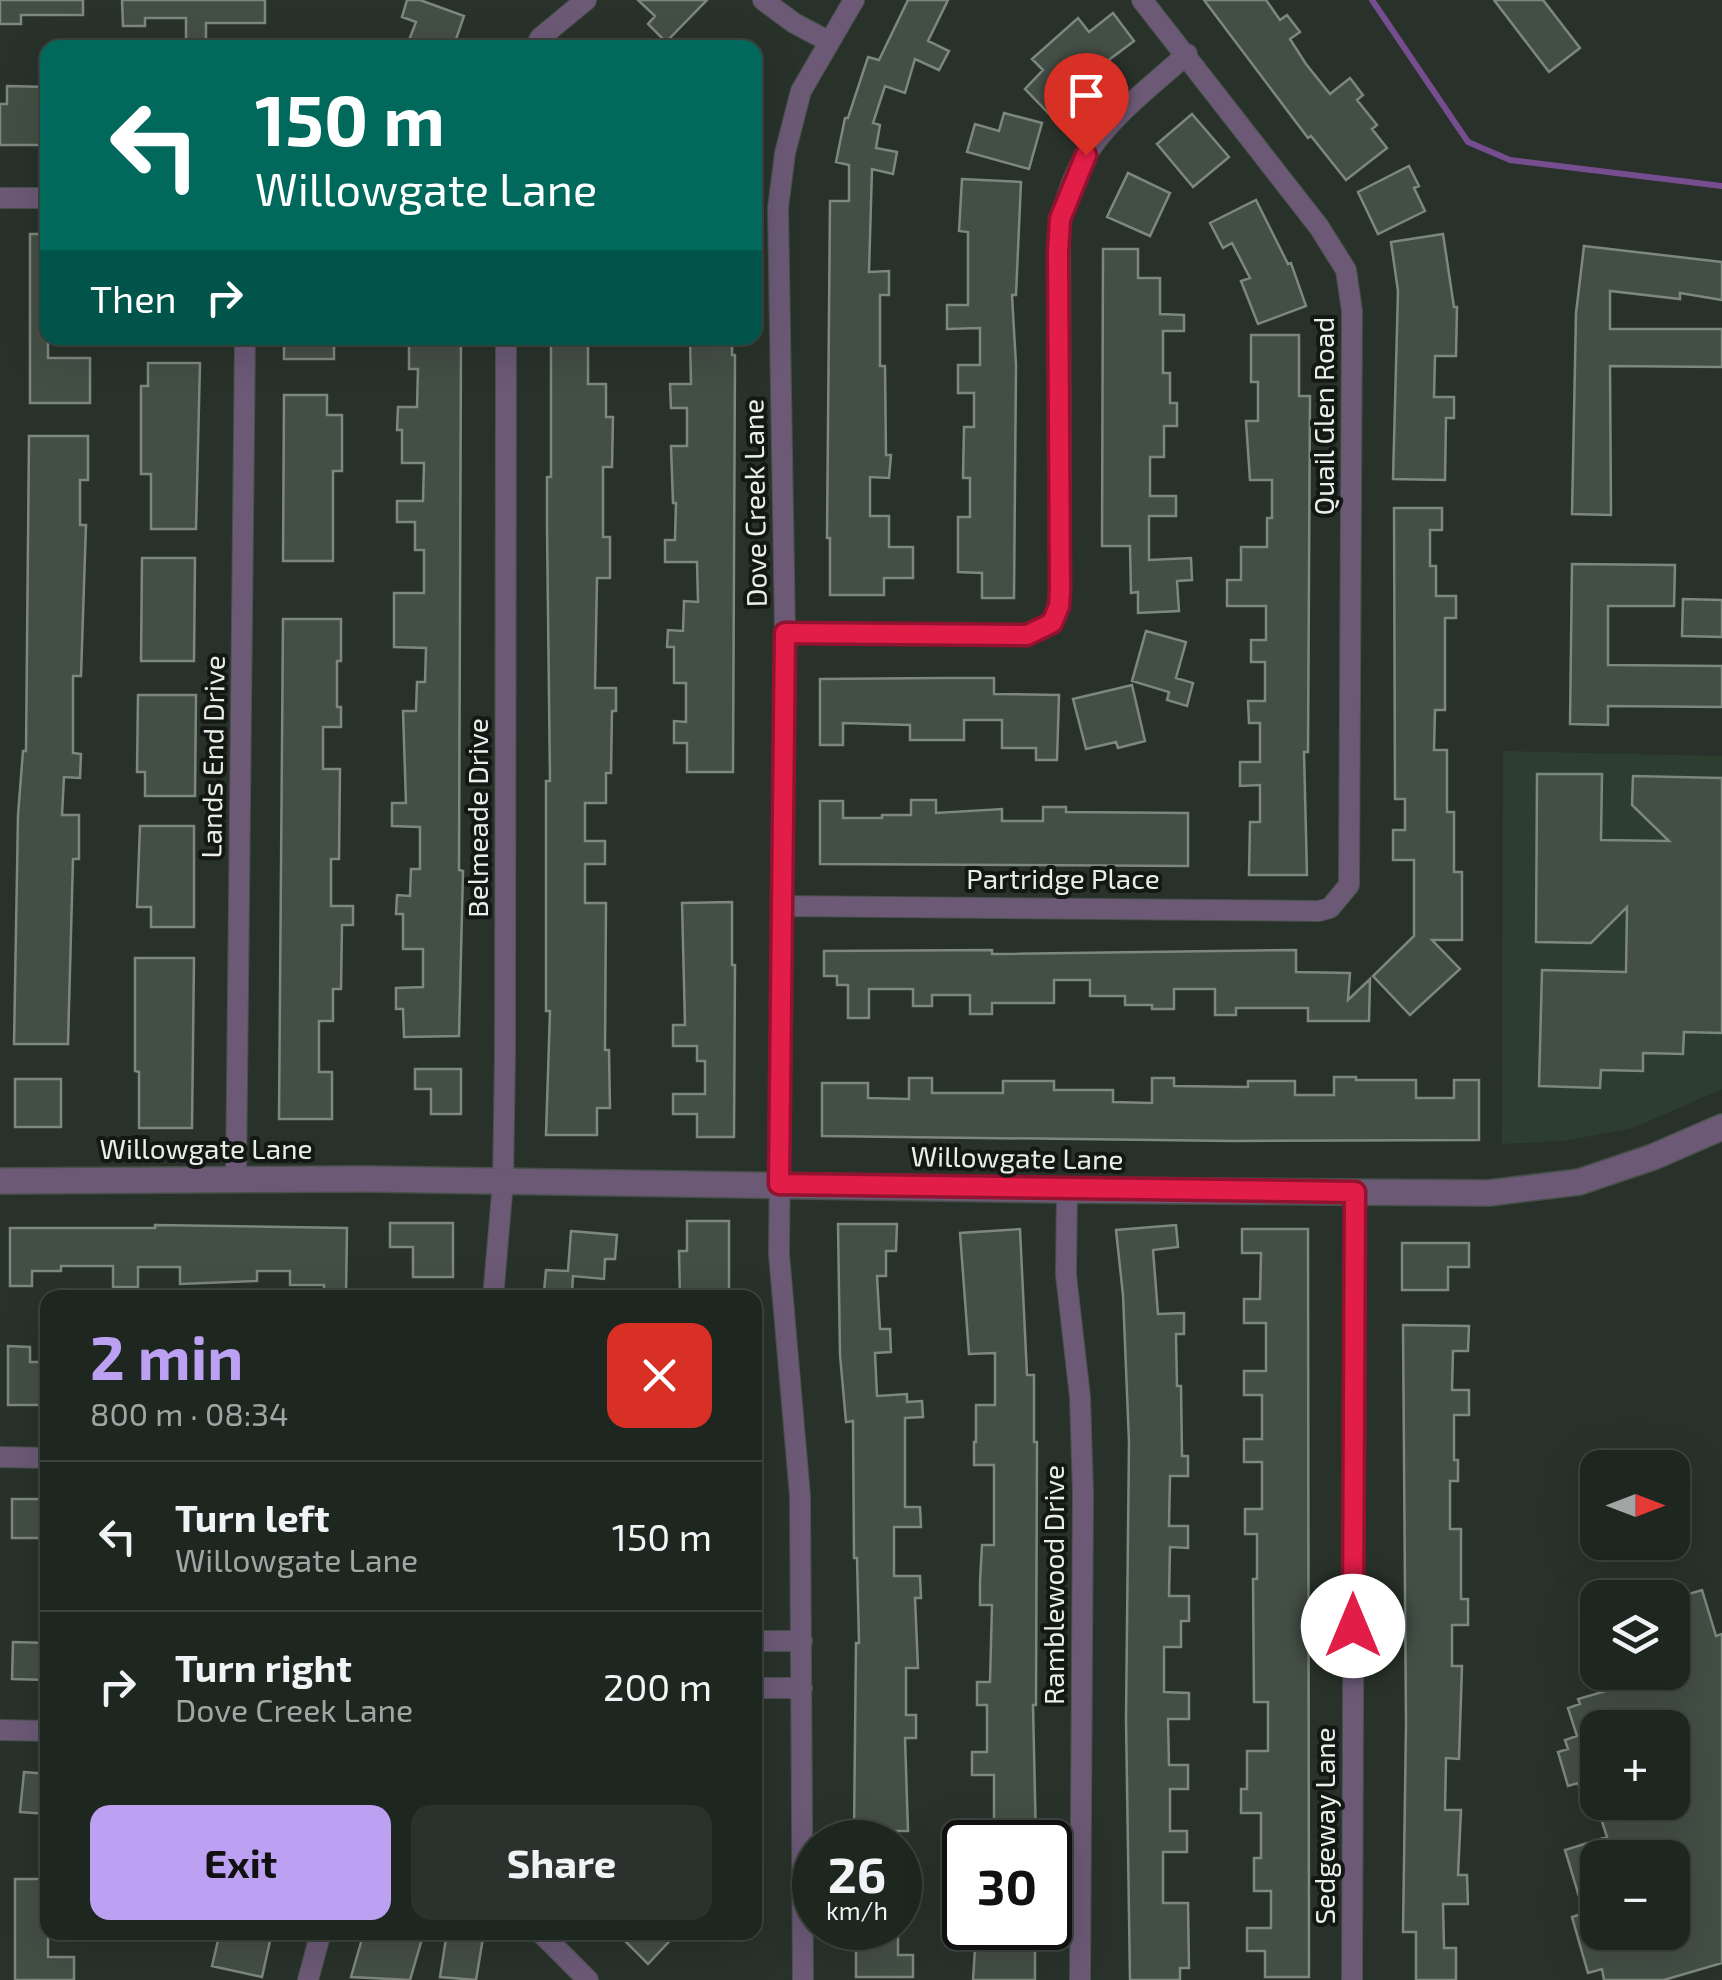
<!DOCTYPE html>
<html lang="en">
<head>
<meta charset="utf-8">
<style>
	:root { --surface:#1e2620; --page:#2b322d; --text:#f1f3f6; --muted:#a1a5a5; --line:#3c433e; --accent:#bca0f2 }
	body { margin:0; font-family:"Exo 2",sans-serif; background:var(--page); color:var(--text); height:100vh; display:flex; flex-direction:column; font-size:38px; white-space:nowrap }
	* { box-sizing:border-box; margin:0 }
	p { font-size:32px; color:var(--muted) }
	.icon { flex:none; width:55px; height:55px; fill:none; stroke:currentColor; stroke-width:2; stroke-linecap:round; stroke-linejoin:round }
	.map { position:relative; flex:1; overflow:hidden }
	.panel { position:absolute; left:40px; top:1290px; width:722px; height:650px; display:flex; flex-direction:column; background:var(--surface); border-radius:20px; box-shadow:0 10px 40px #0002,0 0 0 2px var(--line) }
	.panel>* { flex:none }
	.top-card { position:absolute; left:40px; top:40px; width:722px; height:305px; border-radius:20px; box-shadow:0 10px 40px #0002,0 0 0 2px var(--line); background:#00695c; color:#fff; overflow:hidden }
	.needle { width:65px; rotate:90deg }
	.controls { position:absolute; left:1580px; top:1450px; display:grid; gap:20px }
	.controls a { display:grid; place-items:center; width:110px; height:110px; border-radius:20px; background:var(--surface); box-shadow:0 10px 40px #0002,0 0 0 2px var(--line); font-size:50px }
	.speed { position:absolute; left:792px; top:1820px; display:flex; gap:20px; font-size:50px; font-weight:700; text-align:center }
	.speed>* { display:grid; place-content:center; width:130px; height:130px; border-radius:50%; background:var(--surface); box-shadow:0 10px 40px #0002,0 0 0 2px var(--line); line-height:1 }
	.speed small { font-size:25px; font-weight:400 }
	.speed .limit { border:5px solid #111; border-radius:15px; background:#fff; color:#111 }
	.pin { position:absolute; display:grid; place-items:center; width:85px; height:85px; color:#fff; margin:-102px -42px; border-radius:50% 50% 50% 0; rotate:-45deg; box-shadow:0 0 10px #0007 }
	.pin .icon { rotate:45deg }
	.me { position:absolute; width:110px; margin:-55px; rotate:0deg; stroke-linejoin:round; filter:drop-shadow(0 0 8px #0008) }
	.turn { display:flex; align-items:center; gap:35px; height:210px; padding:0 50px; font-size:45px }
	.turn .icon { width:130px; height:130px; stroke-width:2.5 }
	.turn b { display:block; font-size:70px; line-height:85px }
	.then { display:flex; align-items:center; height:95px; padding:0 50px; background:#0003; gap:20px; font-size:38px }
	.round { display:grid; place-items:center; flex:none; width:105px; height:105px; border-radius:20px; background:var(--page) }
	.head { display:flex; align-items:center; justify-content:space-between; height:170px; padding:0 50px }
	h1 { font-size:60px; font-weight:700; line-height:75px; color:var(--accent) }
	.action { display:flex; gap:20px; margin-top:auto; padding:20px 50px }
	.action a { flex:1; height:115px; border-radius:20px; background:var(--accent); color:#111; font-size:40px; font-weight:700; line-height:115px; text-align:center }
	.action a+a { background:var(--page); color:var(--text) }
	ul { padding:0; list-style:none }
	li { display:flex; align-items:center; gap:30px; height:150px; padding:0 50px; border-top:2px solid var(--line) }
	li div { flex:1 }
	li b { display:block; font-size:38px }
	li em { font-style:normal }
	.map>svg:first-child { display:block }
</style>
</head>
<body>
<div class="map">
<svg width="1722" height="1980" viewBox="0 0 1722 1980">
	<rect width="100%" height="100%" fill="#28322a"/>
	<path fill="#2d3d30" d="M1503,751l219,5v333l-89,39 -69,13 -62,3z"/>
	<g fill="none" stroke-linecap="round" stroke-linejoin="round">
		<path stroke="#764d8f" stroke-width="6" d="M1372,0l96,142 42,18 212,26"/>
	</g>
	<path fill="#434e45" stroke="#7c877d" stroke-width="2.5" fill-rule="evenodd" d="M0,0h83v15h-62v9h-21z
		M122,0h143v23h-59v17h-20v-22h-41v8h-22z
		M407,0h13l44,16 -11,32h-47l10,-26 -14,-5z
		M638,0h69l-41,42 -18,-18 7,-8z
		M908,0h40l-20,41 21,10 -10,19 -24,-11 -10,34 -20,-7 -12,37 7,2 -4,23 21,4 -4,22 -21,-5 -3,103 20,-1v24h-9v71h5l1,89h5l-2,23 -19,-1v39h19v31h24v31h-29v17h-54v-57h-3l3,-337h19v-36l-13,-3 9,-44h3l20,-61 11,3z
		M1204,0h62l14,20 7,-5 13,17 -10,7 16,25 24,30 20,-16 13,17 -6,5 20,25 -5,4 15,19 -41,32 -35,-44 -3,2z
		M1494,0h49l37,48 -31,24z
		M1113,13l21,28 -49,37 5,5 -36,36 -29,-30 18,-19 -11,-11 46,-41 11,14z
		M7,86l41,1v58h-48v-41h7z
		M1004,113l38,10 -13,46 -62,-17 8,-28 24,7z
		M1192,114l37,43 -36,30 -36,-43z
		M1409,166l10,20 -5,2 11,23 -47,23 -20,-42z
		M1128,173l42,20 -20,43 -43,-19z
		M962,179l59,3 -5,113h-4l4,70 -2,233h-32v-25l-24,-1v-55h12v-39h-7l1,-51h10v-34h-16v-28h22v-37l-33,1v-24h21v-73l-9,-1z
		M1256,200l32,64 3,-1 15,43 -48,18 -17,-43 9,-3 -18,-35 -9,5 -13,-25z
		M30,234h18v124h42v45h-60z
		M1443,234l11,73h3l-1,49h-21l-1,41h20v21h-8l-1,62 -52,-1 5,-188 -7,-49z
		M1584,246l138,16v38l-42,-7v6l-70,-8v38h112v38l-112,-1 1,149 -39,-1 4,-201z
		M1103,249h35v29h22v36l24,1v16h-21v42h7v30h7v23h-13v31h-14v39h26v20h-27v44l42,-2 1,22 -15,1 2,30 -41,2v-21l-7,1 -1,-47h-28z
		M1251,335h48v61h11l-2,356h-4l3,123h-58l1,-53h10v-37l-20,1v-24h20v-39h-11l-1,-22h17v-39h-14v-22h15v-34h-39v-26h14v-33h26v-29h5v-38h-22l-4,-59h12v-39h-7z
		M284,338h50v21h-50z
		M409,338h52l-2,532 4,1 -4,165 -55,1 -1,-28h-7v-21l27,-1v-38h-20v-35h-7l1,-19 13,1 1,-27h9v-42l-28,-1v-23h14l-3,-92h13l1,-29h8l1,-34 -32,-1v-54h30v-43h-9v-28h-18v-21h26l1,-38h-22v-33h-5l1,-23h19l1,-38h-9z
		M551,338h37v46h18v33h7l-1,50h-9v70h7v41h-13l-2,110h21v23h-4l-1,62h-5v30h-21v38h20v23h-20v39h21l-1,147h4l1,58h-13v27h-51l4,-124h-4v-230h4l-3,-254v-50h4z
		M690,338h42v17h3l-2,417h-46v-29h-13v-22l12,1v-39h-12v-36h-7l1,-17 15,1 1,-30 14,1 -1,-40h-32v-22h10l1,-37h-3l-2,-57h16v-38h-16l-1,-24h21z
		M148,363h52l-4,166h-45v-55h-10v-88h7z
		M284,395h43v20h15v56h-9v90h-50z
		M29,436h59v44h-8v45h6l-5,151h-8v77l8,1 -1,24 -16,-1 -2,38h17v44h-6l-5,185h-54l4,-229 5,-64h3z
		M1394,508h48v22h-12v36h6v30h20v22h-11v92h-10l-1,40h13v62h7v60h8v68h-30l28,29 -50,46 -37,-39 41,-40v-76h-21v-30h12v-31h-10z
		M142,558h53l-1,103h-53z
		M1572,564l103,1 -1,41h-66v59l114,1v41l-114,-1v19l-38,-1z
		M1683,599l39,1v37l-40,-1z
		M283,619h58v42h-4v46h4v20h-18v42h17l-1,90h-8v47h22v19h-11l-1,64h-8v32h-14v51h13v47h-53z
		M1146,631l40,11 -10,36 17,5 -6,23 -20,-6 2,-8 -37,-11z
		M941,678h53v16l65,1 -2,65h-21v-12h-34v-28h-38v20h-54v-15l-67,-2v22h-23v-66z
		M1132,685l13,56 -27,7 -2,-6 -30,7 -13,-50z
		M138,695h58l-1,101h-50v-24h-8z
		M1537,774h65l-1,66 68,1 -37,-36 1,-29 89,2v255l-38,-1 -1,22 -40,-1v18l-42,-1 -1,18 -61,-2 3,-116 84,2 1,-65 -36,36 -55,-1z
		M911,800h25v13l66,-4v12h41v-14h23v5l122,1v53l-368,-2v-63h23v17h39v-3h29z
		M140,826h54v101h-43v-20h-14z
		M732,902v63h3l-1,172h-37v-23h-24v-20h32v-33h-8v-15h-24v-21h12l-3,-122z
		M992,950v4l304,-4v22l54,1 -2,27 22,-21 -1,42h-61v-13h-72v7h-21v-26h-41v20h-22v-4h-27v-9h-35v-16h-36v23h-62v11h-22v-19h-38v11h-19v-17h-44v29h-21v-33h-11v-9h-13v-25z
		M135,958h59l-2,170h-53v-56l-4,-1z
		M415,1069h46v45h-30v-25h-16z
		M1334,1077h22v3h60v18h38v-18h25v60l-245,1 -412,-5v-53h46v15l41,1v-21h23v15h71v-12h51v9h59v12l39,1v-25h22v8l74,1v-6h47v14h39z
		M15,1079h46v48h-46z
		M687,1221h42v77h-49l-1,-47h8z
		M390,1223h63v54h-40v-30h-23z
		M838,1224h59l-1,27h-10v25h-9l3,53h10l1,23 -16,1 2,43 30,-2v8l15,-1 1,16 -18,1v89h15l1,20h-27v49h26l1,22h-6l3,70h-12v47h10v23h-11l3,93h-54l2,-188h3l-2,-85h-3l-1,-137 -7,1 -6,-67z
		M155,1225l192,3 -1,70h-22v-13h-34v-14h-33v10l-77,3v-17h-42v20h-25v-21h-52v5h-29v15h-22v-58h145z
		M1176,1225l2,22 -25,3 5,64 26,-1v21h-8l1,52h4l1,70h6v20h-18l-1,50h19v22l-18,-1 -1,49h20v25h-8v26h-17v45l25,1v26h-21l1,46h19v24h-18v42h17v21h-24v51h25l1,65h-9v12h-50l-4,-262 3,-276 -6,-147 -7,-65z
		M1020,1229l7,146h7v67h3l-1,263h-3l3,137h-61v-20h19v-47h-22v-23h15v-47h-10v-23h13l2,-77h-12v-23l2,-37h12v-80h-20v-23h2v-37h19v-52l-26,1 -9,-121z
		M1242,1229h66l1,748h-44v-26h-18v-23h24v-37h-17v-33h7v-45h-20v-24h6v-38h21v-49h-14l-1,-123h4v-45h-12v-25h17v-47h-18v-23h18v-44h-18v-24h22v-48h-22v-24h16l1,-46h-19z
		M571,1231l46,4 -2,24h-10l-1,20 -31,-3 -1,18 -28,-2 2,-22 22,1z
		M1402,1243h67v24h-21v23h-46z
		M1403,1325l66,1 -1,25h-15l-1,39h17v25h-15v45h4v21h-8v48h11v70h7v26h-16v41h10l-3,93 -13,-1 -1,52h16l-3,65h9l1,29h-25l1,44h12v32h-40v-48h-13l3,-208z
		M8,1346l22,1v15h18v43h-40z
		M12,1499h36v39h-36z
		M1702,1590l14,46 6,-2v329l-58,17h-60l-2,-11 -14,4 -16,-56 12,-4 -19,-63 42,-13 -11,-34 -11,4 -7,-24 -10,3 -10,-34 10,-3 -3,-9 12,-4 -9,-28 12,-4 -2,-5 28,-8 -2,-7 4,-2 -2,-10h66v-73zM1598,1728h74v74h-74zM1598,1858h74v74h-74z
		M13,1642l35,1v37l-36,-1z
		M24,1772l24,2v40l-28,-2z
		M15,1879h33v78h26v23h-59z
		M856,1928h42v27h15v22h-57z
		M220,1932h52l-10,45 -50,-11z
		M364,1932h60l-14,48 -59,-3z
		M447,1932h37l-8,48 -36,-3z
		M616,1932h62l-30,32z
		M976,1933h59v47h-62z"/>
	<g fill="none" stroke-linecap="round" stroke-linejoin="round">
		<g stroke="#475049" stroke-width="22">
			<path id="minor" d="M763,0l31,23 34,18
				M535,48l5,-10 46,-38
				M0,198h48
				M785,633l242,2 25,-12 7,-17 2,-15 -1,-372c7,-22 13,-46 27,-65 25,-39 66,-69 100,-100
				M781,906l538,5 11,-3 19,-23 3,-574 -6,-41 -27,-43 -177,-227
				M236,1178l9,-840
				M1067,1190l-1,85 14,122 3,96 -3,487
				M493,1298l10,-116 2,-127 1,-717
				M0,1457l48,1
				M755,1641h47
				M755,1688h47
				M0,1730l48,1
				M540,1932l48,48
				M308,1980l13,-48
				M803,1980l-3,-484 -21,-242 6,-621 -7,-425 7,-55 16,-62 53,-91
				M1352,1980l3,-788"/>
		</g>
		<g stroke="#475049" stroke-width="28">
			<path id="tertiary" d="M0,1181l368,-2 699,11 422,3 90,-11 74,-25 69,-30"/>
		</g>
		<use href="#minor" stroke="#6b5976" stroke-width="20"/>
		<use href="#tertiary" stroke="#6b5976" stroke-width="25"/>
	</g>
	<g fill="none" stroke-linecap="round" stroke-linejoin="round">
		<g stroke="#92132f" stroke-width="25">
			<path id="route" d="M1086,155l-26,64 -2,33 2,339 -1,15 -7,17 -25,12 -242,-2 -6,551 576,8 -2,434"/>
		</g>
		<use href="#route" stroke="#e11d48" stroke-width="18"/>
	</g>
	<g text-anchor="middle" stroke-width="8" stroke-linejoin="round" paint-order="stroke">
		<g font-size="28" fill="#e8eee9" stroke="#141815">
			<text transform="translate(1324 416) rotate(-90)" y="10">Quail Glen Road</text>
			<text transform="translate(755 503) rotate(-91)" y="10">Dove Creek Lane</text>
			<text transform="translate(213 757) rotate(-89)" y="10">Lands End Drive</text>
			<text transform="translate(478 818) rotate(-90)" y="10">Belmeade Drive</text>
			<text x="1063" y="889">Partridge Place</text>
			<text x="206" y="1159">Willowgate Lane</text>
			<text transform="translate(1017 1158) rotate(1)" y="10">Willowgate Lane</text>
			<text transform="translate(1054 1585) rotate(-90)" y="10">Ramblewood Drive</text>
			<text transform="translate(1325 1826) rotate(-90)" y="10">Sedgeway Lane</text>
		</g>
	</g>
</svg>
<div class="controls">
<a><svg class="needle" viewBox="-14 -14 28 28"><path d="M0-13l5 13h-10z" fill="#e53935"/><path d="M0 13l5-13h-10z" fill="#a1a5a5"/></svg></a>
<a><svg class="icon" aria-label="layers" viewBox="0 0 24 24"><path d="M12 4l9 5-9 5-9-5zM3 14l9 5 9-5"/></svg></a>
<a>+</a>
<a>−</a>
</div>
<div class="speed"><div>26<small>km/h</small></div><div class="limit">30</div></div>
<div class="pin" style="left:1086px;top:155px;background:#d93025"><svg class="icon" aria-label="arrive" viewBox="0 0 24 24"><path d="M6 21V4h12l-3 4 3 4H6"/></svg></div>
<svg class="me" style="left:1353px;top:1626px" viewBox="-20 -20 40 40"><circle r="19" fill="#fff"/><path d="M0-13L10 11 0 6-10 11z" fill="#e11d48"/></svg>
<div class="top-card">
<div class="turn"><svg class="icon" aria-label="left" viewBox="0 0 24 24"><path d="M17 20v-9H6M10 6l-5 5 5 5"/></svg><div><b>150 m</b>Willowgate Lane</div></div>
<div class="then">Then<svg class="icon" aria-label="right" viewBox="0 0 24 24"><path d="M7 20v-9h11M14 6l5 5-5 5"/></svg></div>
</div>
<section class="panel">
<div class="head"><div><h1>2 min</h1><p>800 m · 08:34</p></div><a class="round" style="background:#d93025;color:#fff"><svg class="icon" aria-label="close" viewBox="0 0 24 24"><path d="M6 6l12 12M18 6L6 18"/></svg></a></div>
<ul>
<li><svg class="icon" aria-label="left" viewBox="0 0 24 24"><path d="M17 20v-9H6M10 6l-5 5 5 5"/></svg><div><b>Turn left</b><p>Willowgate Lane</p></div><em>150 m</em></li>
<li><svg class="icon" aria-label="right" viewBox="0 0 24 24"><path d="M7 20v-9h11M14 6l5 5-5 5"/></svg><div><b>Turn right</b><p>Dove Creek Lane</p></div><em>200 m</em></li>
</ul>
<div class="action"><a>Exit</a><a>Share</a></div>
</section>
</div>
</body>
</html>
